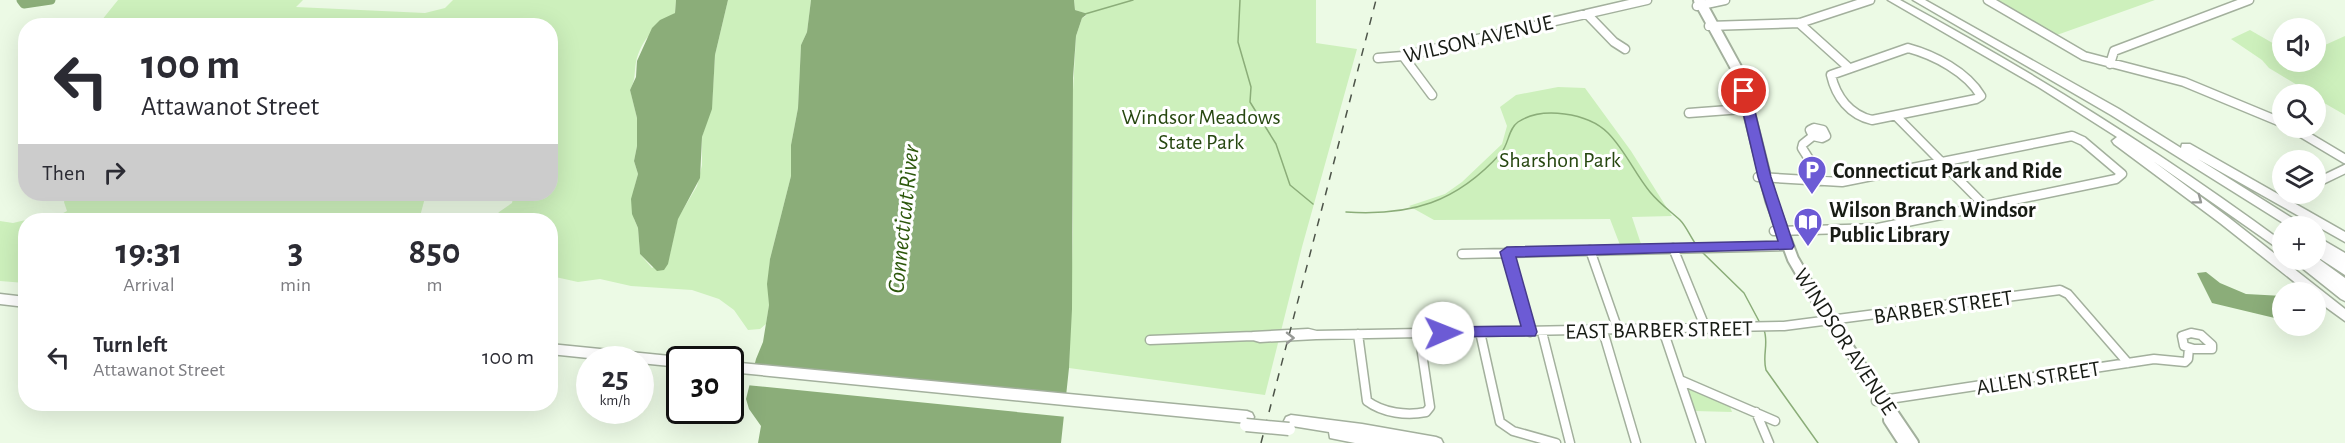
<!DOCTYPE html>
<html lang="en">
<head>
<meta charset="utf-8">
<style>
	:root { --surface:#fff; --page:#f7f7f7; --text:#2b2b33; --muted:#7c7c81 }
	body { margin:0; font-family:"Alegreya Sans",sans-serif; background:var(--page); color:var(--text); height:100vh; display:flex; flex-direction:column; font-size:22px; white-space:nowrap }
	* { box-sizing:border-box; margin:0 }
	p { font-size:20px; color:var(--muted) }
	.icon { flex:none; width:33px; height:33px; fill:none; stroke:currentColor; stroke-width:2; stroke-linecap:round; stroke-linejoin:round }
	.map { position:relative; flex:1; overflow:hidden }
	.drawer { position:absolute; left:18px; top:213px; width:540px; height:198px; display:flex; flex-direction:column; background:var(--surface); border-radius:24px; box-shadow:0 6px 24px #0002 }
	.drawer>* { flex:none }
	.hud { position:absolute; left:18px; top:18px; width:540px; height:183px; border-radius:24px; box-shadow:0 6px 24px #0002; background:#fff; color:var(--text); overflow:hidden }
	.controls { position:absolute; left:2272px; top:18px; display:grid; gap:12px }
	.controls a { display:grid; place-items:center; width:54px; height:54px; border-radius:50%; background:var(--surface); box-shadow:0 6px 24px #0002; font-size:30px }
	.speed { position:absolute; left:576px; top:346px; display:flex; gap:12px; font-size:30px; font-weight:700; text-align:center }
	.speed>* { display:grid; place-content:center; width:78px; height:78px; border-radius:50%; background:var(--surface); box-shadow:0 6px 24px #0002; line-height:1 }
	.speed small { font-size:15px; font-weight:400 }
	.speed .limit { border:3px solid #111; border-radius:9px; background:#fff; color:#111 }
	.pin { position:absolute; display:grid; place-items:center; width:51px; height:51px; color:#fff; margin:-26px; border:3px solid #fff; border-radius:50%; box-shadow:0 2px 6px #0007 }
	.me { position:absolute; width:66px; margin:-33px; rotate:89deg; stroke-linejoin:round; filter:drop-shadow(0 0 4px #0008) }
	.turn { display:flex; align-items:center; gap:21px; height:126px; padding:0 24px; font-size:27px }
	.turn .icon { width:78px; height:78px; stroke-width:2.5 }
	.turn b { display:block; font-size:42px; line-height:51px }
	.then { display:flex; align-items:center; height:57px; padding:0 24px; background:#0003; gap:12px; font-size:22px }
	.eta { display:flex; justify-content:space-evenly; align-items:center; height:102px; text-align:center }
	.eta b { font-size:36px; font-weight:700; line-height:42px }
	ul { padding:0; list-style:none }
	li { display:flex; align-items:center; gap:18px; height:84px; padding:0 24px }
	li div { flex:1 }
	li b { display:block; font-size:22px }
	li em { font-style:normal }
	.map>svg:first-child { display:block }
</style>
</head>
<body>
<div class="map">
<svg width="2345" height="443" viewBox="0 0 2345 443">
	<rect width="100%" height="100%" fill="#ecfae5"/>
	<path fill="#cdf0bc" d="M118,0h185l-7,7 129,6 20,-5 8,-8h223l-1,13c-18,12 -34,26 -39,49 -2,11 0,17 -6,28l7,28v28l-3,15 4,13 -4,15v30l4,9 2,26 12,14 17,-10 9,-40 19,-32 5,-21v-28l10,-33 3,-49 13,-55h83l-4,32 -6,13 -3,63 -7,37v31l-21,83 -2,25 1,21 -3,19 -6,5 -12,1 -14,-20 -15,-11 -27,-9 -61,-4 -31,-7 -22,3 -27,-6 -1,-56h-56l5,-8 13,-9 2,-9h36v-168h-453z
		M1074,0h242v43l41,6 -55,198 -37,148 -196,-27 4,-137v-141l3,-54 6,-18 4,-2 -1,-3 -10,-3z
		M1996,0h159l-101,36z
		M2250,30l33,19v13h33v-13l29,-13v79l-26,-15 -3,-6h-4l-43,-26 -7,-8 -31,-21z
		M1558,87l27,1 46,63 41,65 -40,1 9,27 -21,1 -10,-26 -176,1 -25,-14 36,-12 17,-12 40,-38 5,-18 -7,-19 16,-12z
		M63,194h363l-7,26h-369l17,-9 -3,-9 2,-6z
		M38,217l6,3h-18l-1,63 -25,-2v-60l13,2z
		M1691,388l38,16 3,8 -38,-1 -7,-21z"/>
	<path fill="#8bad79" d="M676,0h52l-13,55 -3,54 -10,28 -2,41 -22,41 -10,45 -4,6 -7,1 -17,-17 -2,-26 -6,-14 -1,-15 7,-25 -4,-13 3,-15v-28l-7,-28 6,-13 1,-16 15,-33 8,-8 15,-7z
		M811,0h263l1,10 10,3 1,2 -4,3 -6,18 -3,42 -1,231 -3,59 -8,75h-303l3,-17 -12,-17 -3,-10 10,-40 7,-17 6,-37 -2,-21 3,-25 21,-83v-31l7,-37 3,-63 6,-13z
		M2206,272l14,11 26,11 37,2v24l-71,-17 -15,-30z"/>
	<path fill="#ecfae5" d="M752,364l317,32 -2,21 -321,-32z"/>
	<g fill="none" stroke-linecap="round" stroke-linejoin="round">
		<path stroke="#8bad79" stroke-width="1.5" d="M1240,0l-2,42 13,45 -1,15 26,42 14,41 23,19
			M1085,14l48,-14
			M1346,212c65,4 110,-9 155,-59 8,-9 7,-24 17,-31 24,-16 70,-9 90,11 17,17 27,41 42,59 9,11 20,19 30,28 6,6 10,16 15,23
			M1701,251l43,42 16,30
			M1764,330c5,13 -2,26 2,40l52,73"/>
		<path stroke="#8bad79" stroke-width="9" d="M21,0l3,4 27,-4"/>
		<g stroke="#a3b09d" stroke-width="11">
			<path id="minor" d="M1988,0l96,56 100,26 99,41
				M1697,6l28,-6
				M1587,14l27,28 11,7
				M1799,23l49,44
				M1709,26l91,-3 70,-23
				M1908,48c26,7 59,24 73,48l-5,3 -104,21c-22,-5 -36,-23 -41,-45z
				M1403,56l29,39
				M1378,58l25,-2 244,-56
				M2110,64l4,-13 135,-51
				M1689,113l53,-4
				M1896,116l89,90
				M1814,128l9,2 3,6 -4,2 -9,-2 -3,-6z
				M2293,128l52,31
				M1813,136l-10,8 -1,4 12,19 5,14
				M1758,177l84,5 230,-46 11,5 39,33 -6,5 -238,49 -104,3
				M2316,183l29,-14
				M1673,248l33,81
				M1590,250l28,80
				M1507,252l23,80
				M1462,254l325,-8
				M1663,330l38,113
				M1603,331l33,112
				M1480,332l20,90 13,9 43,12
				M1542,332l28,111
				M1308,333l8,2 -56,3 -7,-2z
				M2191,333l10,2 11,10v4h-18l-10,-3 -2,-10z
				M1358,334l9,67c16,12 40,15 59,11l4,-5 -11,-74
				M1316,335l468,-9 276,-36 8,4 60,69
				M1150,340l103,-4
				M1680,380l95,41
				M1876,401l278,-42 31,3 3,-3 1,-11
				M1756,412l13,31"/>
		</g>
		<g stroke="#a3b09d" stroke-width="14">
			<path id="major" d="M1699,0l40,73 32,127 22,59 29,50 91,134
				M1889,420l15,23"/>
		</g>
		<g stroke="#a3b09d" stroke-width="3">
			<path id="highway" d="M1888,0h12c133,72 261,152 383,242v10l-130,-91 75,56 117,92v12l-29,-21v-8h-9l-87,-69 -106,-79 -2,-3 5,-4 -77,-49z
				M1913,0h12l194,109 62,39 1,-4h8l155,88v10l-147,-83 102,64 2,3h-14l-177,-111z
				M2316,236l29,17v22l-29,-19z
				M2316,257l29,21v23l-4,-2 -49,-39h24z
				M0,294l26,3v10l-26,-3z
				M550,344l130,13 6,3h-6v7l-40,-4v-3h-32l-58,-6z
				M730,362l517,49 5,2 2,4 -2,4 -5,2 -517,-51z
				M1291,415l71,9 74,13 5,2 2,4h-88l-25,-5 -1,-6 -43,-7 -2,-4 2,-4z"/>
		</g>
		<use href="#minor" stroke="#fff" stroke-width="8"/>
		<use href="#major" stroke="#fff" stroke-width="10"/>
		<use href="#highway" fill="#fff" fill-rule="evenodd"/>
		<path stroke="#4d5449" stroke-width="1.5" stroke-dasharray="8 8" stroke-linecap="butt" d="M1261,443l115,-443"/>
		<g stroke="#a3b09d" stroke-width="15" stroke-linecap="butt">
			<path id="highway-bridge" d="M1246,425l43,4"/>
		</g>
		<use href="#highway-bridge" stroke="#fff" stroke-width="12"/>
	</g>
	<defs><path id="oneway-chevron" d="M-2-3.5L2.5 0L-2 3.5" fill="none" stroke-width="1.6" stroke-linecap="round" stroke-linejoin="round" transform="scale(1.5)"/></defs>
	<g stroke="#979996">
		<use href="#oneway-chevron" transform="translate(2198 200) rotate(37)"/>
		<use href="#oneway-chevron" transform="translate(1290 338) rotate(-1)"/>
	</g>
	<path fill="#6c5bd5" stroke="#463b8a" stroke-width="1.5" d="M1744,87l6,4 21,86 23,69 -2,3 -276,8 21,75 -2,4 -97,1 -2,-4 2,-4 5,-2 78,-1 -21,-74 7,-5 271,-6 -20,-64 -20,-86z"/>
	<defs>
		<g id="parking-pin" transform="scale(1.5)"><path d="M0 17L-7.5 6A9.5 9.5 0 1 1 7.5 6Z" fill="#6c5bd5" stroke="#fff"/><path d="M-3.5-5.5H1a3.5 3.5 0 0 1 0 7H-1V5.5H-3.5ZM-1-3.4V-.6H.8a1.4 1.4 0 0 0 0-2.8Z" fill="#fff"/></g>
		<g id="library-pin" transform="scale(1.5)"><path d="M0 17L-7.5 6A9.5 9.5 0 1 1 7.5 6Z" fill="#6c5bd5" stroke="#fff"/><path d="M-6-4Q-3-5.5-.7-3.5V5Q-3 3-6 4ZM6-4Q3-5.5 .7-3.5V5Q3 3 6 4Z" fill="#fff"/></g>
	</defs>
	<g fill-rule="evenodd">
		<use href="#parking-pin" x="1812" y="170"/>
		<use href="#library-pin" x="1808" y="222"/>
	</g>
	<g text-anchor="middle" stroke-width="6" stroke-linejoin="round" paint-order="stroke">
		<g font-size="22" fill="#181c15" stroke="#fff">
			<text transform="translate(1478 38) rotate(-13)" y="8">WILSON AVENUE</text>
			<text transform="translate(1943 306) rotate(-8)" y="8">BARBER STREET</text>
			<text transform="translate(1659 329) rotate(-1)" y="8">EAST BARBER STREET</text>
			<text transform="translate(1846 341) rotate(57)" y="8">WINDSOR AVENUE</text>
			<text transform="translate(2038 377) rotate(-9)" y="8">ALLEN STREET</text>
		</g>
		<g font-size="22" fill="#264710" stroke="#fff">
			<text x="1201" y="124">Windsor Meadows<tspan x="1201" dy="25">State Park</tspan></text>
			<text x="1560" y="167">Sharshon Park</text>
		</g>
		<g font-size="22" font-weight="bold" fill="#181c15" stroke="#fff" text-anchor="start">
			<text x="1833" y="178">Connecticut Park and Ride</text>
			<text x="1829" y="217">Wilson Branch Windsor<tspan x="1829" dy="25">Public Library</tspan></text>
		</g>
		<g font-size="24" font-style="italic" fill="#2c570b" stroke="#fff">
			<text transform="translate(903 219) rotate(-84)" y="8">Connecticut River</text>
		</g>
	</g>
</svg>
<div class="controls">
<a><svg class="icon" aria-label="sound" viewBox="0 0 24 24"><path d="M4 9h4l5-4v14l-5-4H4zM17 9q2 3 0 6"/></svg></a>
<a><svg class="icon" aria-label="search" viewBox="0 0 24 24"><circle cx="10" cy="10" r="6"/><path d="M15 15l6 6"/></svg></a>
<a><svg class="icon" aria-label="layers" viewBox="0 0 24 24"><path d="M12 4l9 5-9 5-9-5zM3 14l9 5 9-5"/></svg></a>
<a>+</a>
<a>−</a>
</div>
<div class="speed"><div>25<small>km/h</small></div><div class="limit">30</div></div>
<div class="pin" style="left:1744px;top:91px;background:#d93025"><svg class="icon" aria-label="arrive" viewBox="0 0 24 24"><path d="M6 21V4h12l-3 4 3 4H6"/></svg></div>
<svg class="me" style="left:1443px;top:333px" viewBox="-20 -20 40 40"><circle r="19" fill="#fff"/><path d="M0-13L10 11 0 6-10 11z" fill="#6c5bd5"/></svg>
<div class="hud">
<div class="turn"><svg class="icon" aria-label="left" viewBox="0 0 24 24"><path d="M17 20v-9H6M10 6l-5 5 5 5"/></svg><div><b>100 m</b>Attawanot Street</div></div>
<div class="then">Then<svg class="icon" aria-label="right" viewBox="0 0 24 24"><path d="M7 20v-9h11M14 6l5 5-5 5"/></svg></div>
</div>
<section class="drawer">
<div class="eta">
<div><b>19:31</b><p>Arrival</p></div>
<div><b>3</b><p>min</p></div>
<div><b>850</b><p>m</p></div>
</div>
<ul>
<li><svg class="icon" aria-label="left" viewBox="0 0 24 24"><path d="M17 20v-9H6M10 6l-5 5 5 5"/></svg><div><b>Turn left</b><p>Attawanot Street</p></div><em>100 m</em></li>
</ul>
</section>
</div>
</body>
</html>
